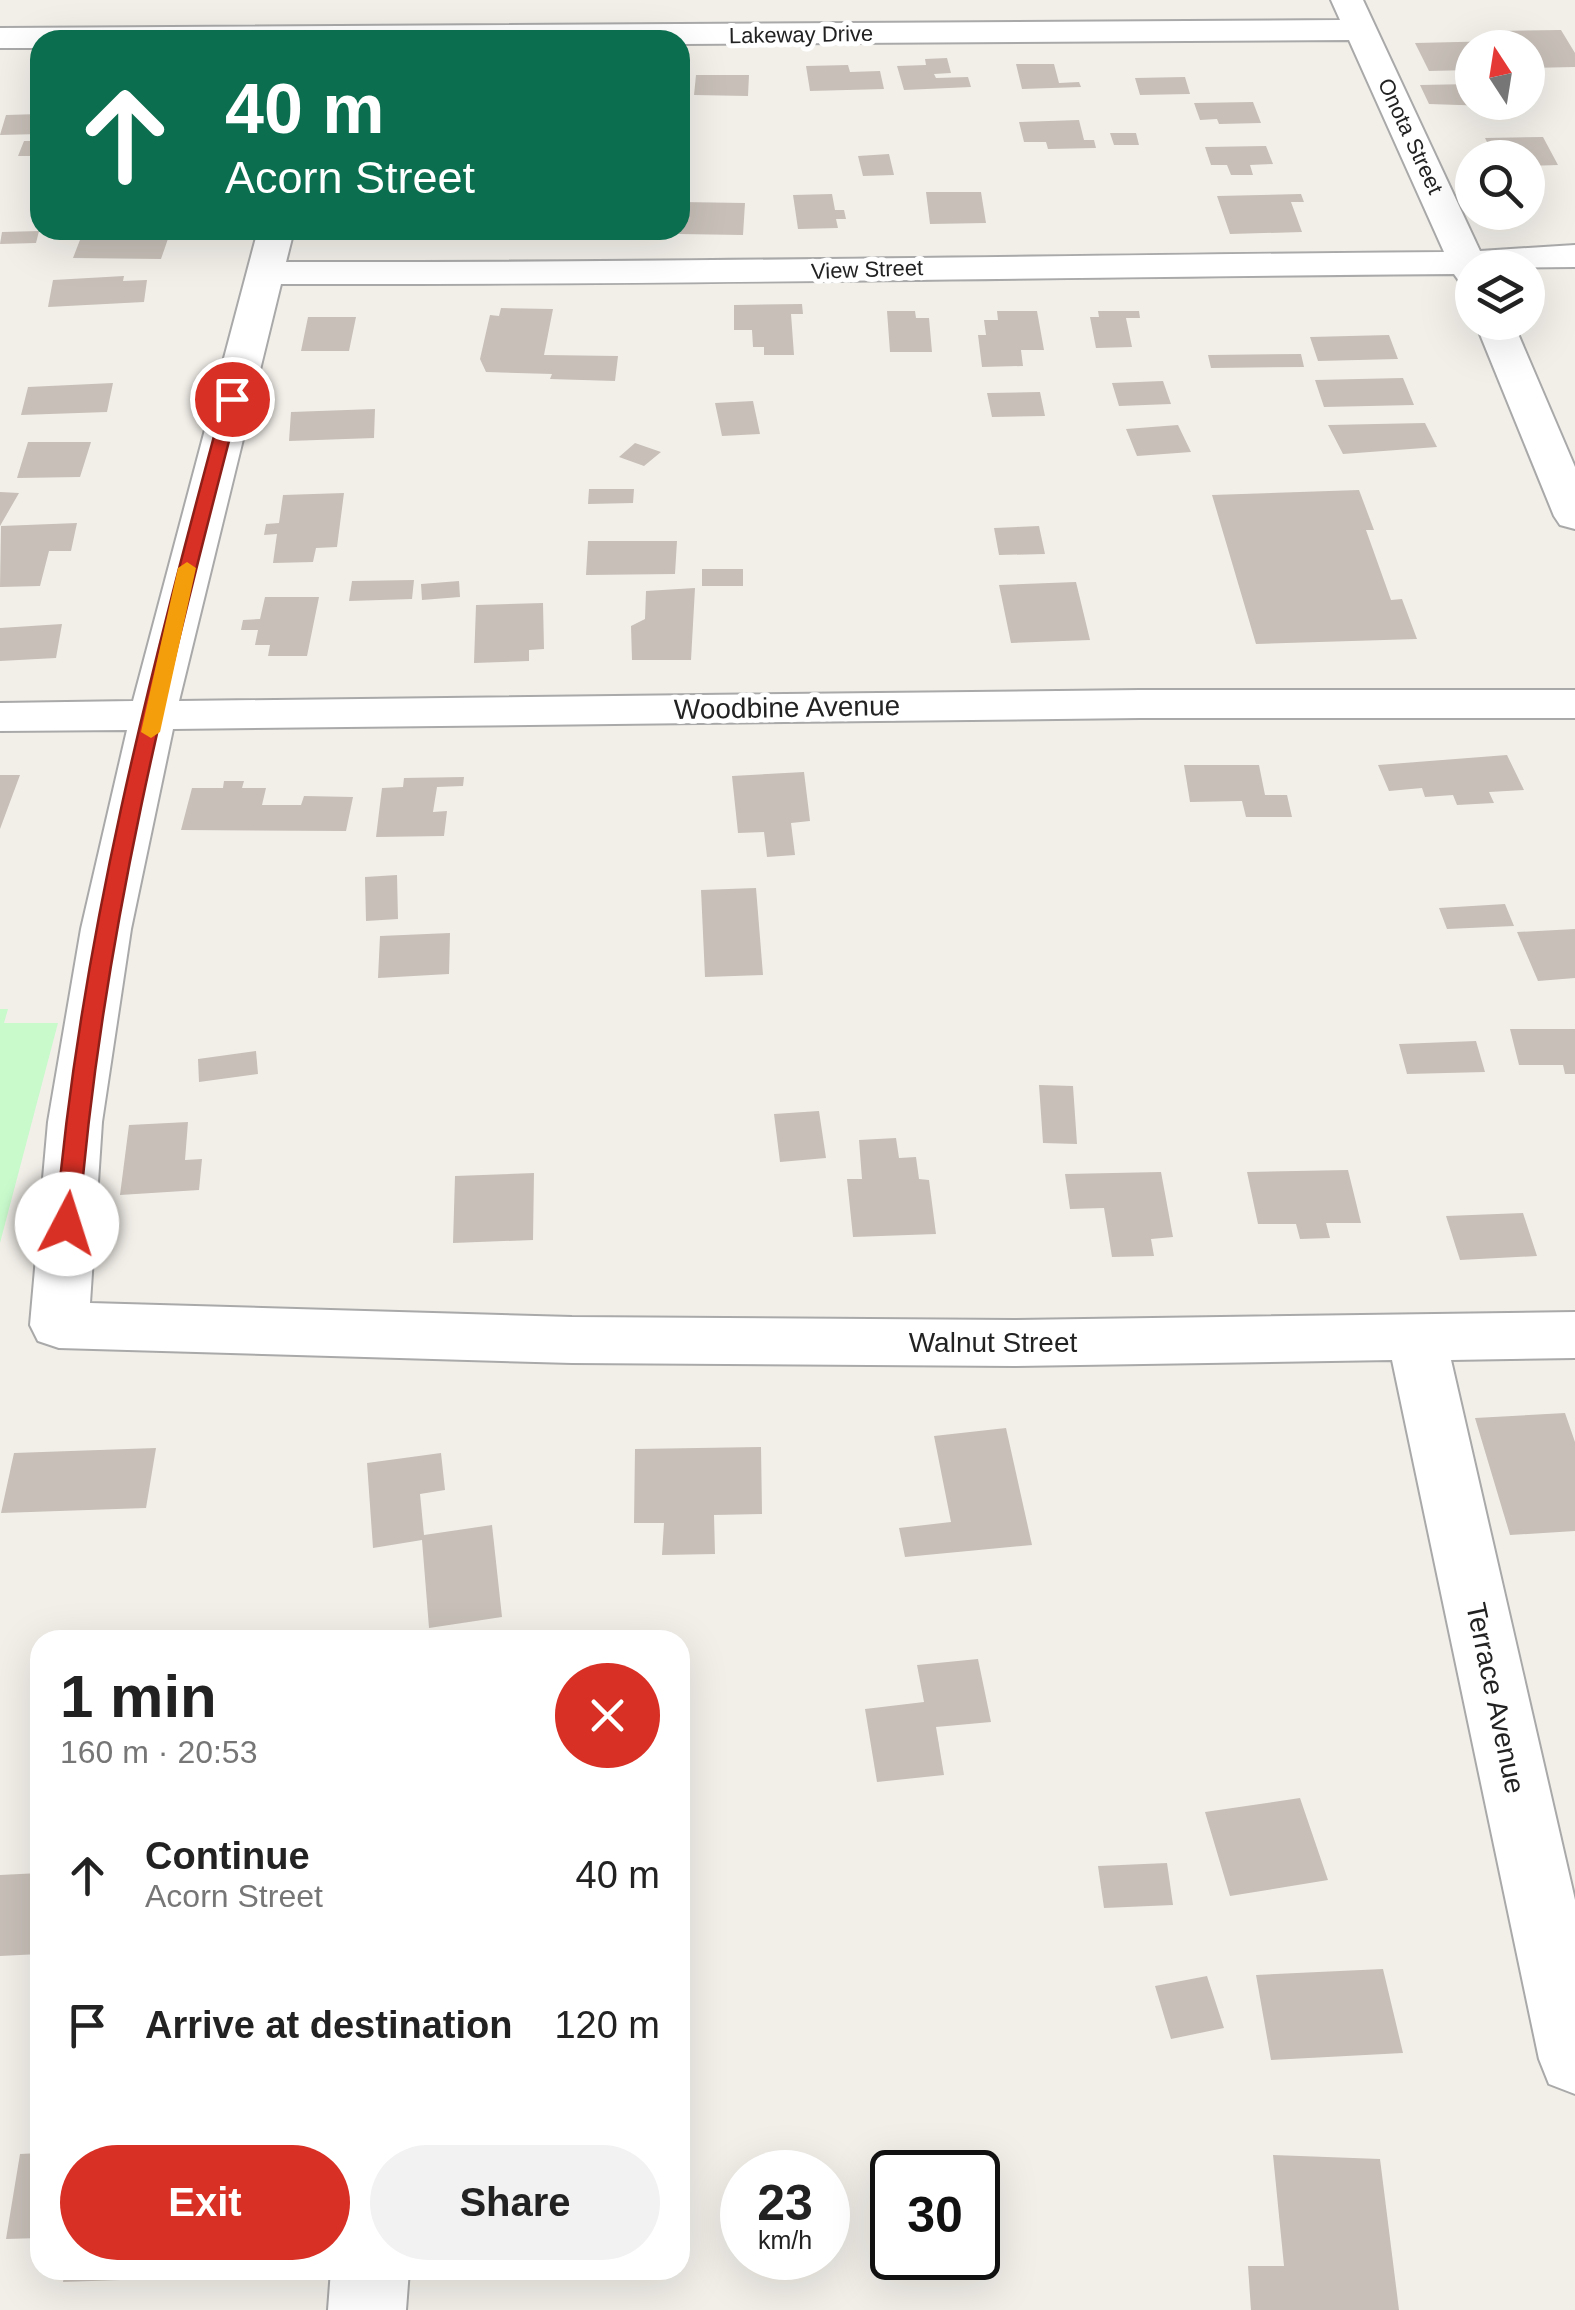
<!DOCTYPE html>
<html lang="en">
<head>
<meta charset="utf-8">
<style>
	:root { --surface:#fff; --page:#f2f2f2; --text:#222; --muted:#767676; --accent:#d93025 }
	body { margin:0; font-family:Arial,sans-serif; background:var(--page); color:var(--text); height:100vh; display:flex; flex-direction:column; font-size:38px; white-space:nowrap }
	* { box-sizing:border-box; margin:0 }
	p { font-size:32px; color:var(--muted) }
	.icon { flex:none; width:55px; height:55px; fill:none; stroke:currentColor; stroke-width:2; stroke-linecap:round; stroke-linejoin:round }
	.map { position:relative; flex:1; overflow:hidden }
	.drawer { position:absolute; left:30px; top:1630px; width:660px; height:650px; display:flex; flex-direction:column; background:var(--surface); border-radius:30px; box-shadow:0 10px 40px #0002 }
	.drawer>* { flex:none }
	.hud { position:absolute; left:30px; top:30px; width:660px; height:210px; border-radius:30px; box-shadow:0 10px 40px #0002; background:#0b6e4f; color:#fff; overflow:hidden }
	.needle { width:65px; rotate:348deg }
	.tools { position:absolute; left:1455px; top:30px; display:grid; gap:20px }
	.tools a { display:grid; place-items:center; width:90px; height:90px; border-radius:50%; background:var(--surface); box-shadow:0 10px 40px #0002; font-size:50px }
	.speed { position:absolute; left:720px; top:2150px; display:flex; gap:20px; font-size:50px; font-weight:700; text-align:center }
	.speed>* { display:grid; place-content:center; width:130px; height:130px; border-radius:50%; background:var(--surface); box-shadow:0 10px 40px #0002; line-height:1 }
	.speed small { font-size:25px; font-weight:400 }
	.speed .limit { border:5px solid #111; border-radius:15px; background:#fff; color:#111 }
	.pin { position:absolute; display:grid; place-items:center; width:85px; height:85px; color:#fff; margin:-42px; border:5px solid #fff; border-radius:50%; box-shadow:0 2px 10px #0007 }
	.me { position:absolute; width:110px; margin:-55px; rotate:5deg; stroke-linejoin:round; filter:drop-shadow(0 0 8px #0008) }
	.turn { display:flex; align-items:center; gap:35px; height:210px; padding:0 30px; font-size:45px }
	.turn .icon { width:130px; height:130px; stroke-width:2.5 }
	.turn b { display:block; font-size:70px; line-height:85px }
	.round { display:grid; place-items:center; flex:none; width:105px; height:105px; border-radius:52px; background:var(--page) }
	.summary { display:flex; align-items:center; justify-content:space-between; height:170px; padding:0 30px }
	h1 { font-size:60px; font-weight:600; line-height:75px }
	.cta { display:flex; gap:20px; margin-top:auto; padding:20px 30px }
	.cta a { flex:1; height:115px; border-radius:60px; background:var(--accent); color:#fff; font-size:40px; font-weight:600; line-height:115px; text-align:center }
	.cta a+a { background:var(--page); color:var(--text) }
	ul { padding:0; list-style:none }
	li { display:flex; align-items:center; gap:30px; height:150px; padding:0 30px }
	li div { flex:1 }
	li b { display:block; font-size:38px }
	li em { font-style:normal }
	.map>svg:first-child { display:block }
</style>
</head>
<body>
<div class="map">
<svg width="1575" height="2310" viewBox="0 0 1575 2310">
	<rect width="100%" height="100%" fill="#f2efe9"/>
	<path fill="#c8facc" d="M0,1009h8l-4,14h54l-58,220z"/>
	<path fill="#c7bfb8" d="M1561,30l14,23v14l-47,1v-20h-56v22l-43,1 -14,-28 86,-2 -6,-10z
		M947,58l4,15 -17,1 2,4 32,-1 3,10 -67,3 -7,-24 29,-1 -1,-6z
		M1016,64h38l5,19 20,-1 2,5 -59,2z
		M848,65l2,7 30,-1 4,18 -74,2 -4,-25z
		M696,75h53l-1,21 -54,-1z
		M1185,77l5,17 -50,1 -5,-17z
		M1472,84v18h45l2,5 -90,-3 -9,-19z
		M1253,102l8,21 -42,1 -2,-5 -17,1 -6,-17z
		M40,114v20l-40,1 6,-20z
		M1079,120l5,20h10l2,8 -48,1 -2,-7h-22l-5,-20z
		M1110,133h26l3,12h-25z
		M1543,137l15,28 -30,1v-8l-34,-2 -9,-18z
		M24,141h16v15h-22z
		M1266,146l7,18 -23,1 3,10h-22l-4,-10h-16l-6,-18z
		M889,154l5,21 -31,1 -5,-20z
		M926,192h55l5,31 -56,1z
		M832,194l3,16h9l2,9h-10l2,9 -40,1 -5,-34z
		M1301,194l3,8h-13l11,30 -72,2 -13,-38z
		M681,202l64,1 -2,32 -65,-1z
		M470,230h54l-1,8h-54z
		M39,231l-3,12 -36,1 2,-12z
		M83,232l87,1 -9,26 -88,-1z
		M124,276l-1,5 24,-1 -3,22 -96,5 5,-27z
		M802,304l1,10h-12l3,41h-30v-8h-11l-1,-17h-18v-25z
		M501,308l52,1 -9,46 74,1 -3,25 -65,-2 2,-5 -66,-2 -6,-13 10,-44 9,1z
		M887,311h28l1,7h13l3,34h-42z
		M997,311h40l7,39h-23l2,16 -41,1 -4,-32h8l-2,-15h14z
		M1098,311h41l1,7h-14l6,29 -36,1 -6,-31h9z
		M308,317h48l-7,34h-48z
		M1389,335l9,24 -80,2 -8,-24z
		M1301,354l3,13 -93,1 -3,-13z
		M1403,378l11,27 -90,2 -9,-27z
		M1163,381l8,23 -52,2 -7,-23z
		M113,383l-6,29 -86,3 7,-28z
		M1040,392l5,24 -53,1 -5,-24z
		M753,401l7,33 -38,2 -7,-33z
		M375,409l-1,29 -85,3 2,-29z
		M1425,423l12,24 -94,7 -15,-29z
		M1178,425l13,27 -54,4 -11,-27z
		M28,442h63l-11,35 -63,1z
		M635,443l26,9 -17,14 -25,-9z
		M589,489h45l-1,14 -45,1z
		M1359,490l15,40h-8l25,70 11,-1 15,40 -161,5 -44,-149z
		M0,492l19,1 -19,33z
		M344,493l-7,54 -21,1 -3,14 -40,1 4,-29 -13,1 2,-11 13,-1 4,-28z
		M77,523l-6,28h-22l-9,35 -40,1 1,-61z
		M1039,526l6,28 -46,1 -5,-27z
		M588,541h89l-2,33 -89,1z
		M702,569h41v17h-41z
		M414,580l-2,19 -63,2 3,-20z
		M459,581l1,16 -38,3 -1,-16z
		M1076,582l14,58 -79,3 -12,-58z
		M695,588l-4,72h-59l-1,-34 14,-7 1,-28z
		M265,597h54l-12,59h-39l2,-11h-15l3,-15h-17l2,-10 17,-1z
		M543,603l1,46 -15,1v11l-55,2 2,-58z
		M62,624l-6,34 -56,3v-33z
		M1507,755l17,35 -35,2 5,11 -37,2 -4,-10 -28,2 -3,-9 -33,3 -11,-26z
		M1184,765h75l6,30h22l5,22h-46l-4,-16 -52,1z
		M804,772l6,49 -19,2 4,32 -28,2 -3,-25 -26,1 -6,-57z
		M0,775h20l-20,54z
		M464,777l-1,9 -26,1 -4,25 14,-1 -3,25 -68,1 6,-49 21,-1 1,-9z
		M224,781h20l-2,7h24l-4,17h39l3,-9 49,1 -7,34 -165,-1 11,-42h31z
		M397,875l1,44 -32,2 -1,-44z
		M756,888l7,87 -58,2 -4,-87z
		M1505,904l9,22 -67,3 -8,-21z
		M1575,929v49l-37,3 -21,-49z
		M450,933l-1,41 -71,4 2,-42z
		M1510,1029h65v45h-10l-2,-9h-44z
		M1476,1041l9,31 -78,2 -8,-30z
		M256,1051l2,23 -59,8 -1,-23z
		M1039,1085l34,1 4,58 -34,-1z
		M819,1111l7,47 -46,4 -6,-48z
		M188,1122l-3,38 17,-1 -3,31 -79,5 9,-70z
		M896,1138l3,20 17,-1 3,22 10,1 7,54 -83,3 -6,-58h15l-3,-39z
		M1348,1170l13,53h-35l4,15 -30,1 -4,-15h-38l-11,-52z
		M1161,1172l12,65 -22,2 3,17 -42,1 -8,-49 -34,1 -5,-35z
		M534,1173l-1,67 -80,3 2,-67z
		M1523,1213l14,43 -77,4 -14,-44z
		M1565,1413l10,29v89l-65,4 -35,-117z
		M1006,1428l26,117 -127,12 -6,-29 52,-6 -17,-86z
		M761,1447l1,67 -48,1 1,39 -53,1 2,-32h-30l1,-74z
		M156,1448l-10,60 -145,5 13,-60z
		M441,1453l4,37 -25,4 4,41 68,-10 10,92 -73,11 -7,-88 -49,8 -6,-85z
		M978,1659l13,63 -55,5 8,48 -67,7 -12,-73 59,-7 -7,-37z
		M1300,1798l28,82 -98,16 -25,-84z
		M1167,1863l6,42 -69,3 -6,-42z
		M40,1873v81l-40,2v-81z
		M1383,1969l20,84 -132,7 -15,-85z
		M1207,1976l17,52 -53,11 -16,-53z
		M40,2153v85l-34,1 14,-85z
		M1273,2155l107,4 19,151h-148l-3,-44h36z
		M65,2270h56l-1,10 -57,2z"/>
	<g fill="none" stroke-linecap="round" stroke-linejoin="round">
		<g stroke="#a9a9a9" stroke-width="4">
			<path id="minor" d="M1331,0h32l117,251 95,-6v22l-103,1v16l-13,-3 -5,-7c-391,3 -782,11 -1173,10l-102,417 961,-11h435v28h-435l-967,11 -42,200 -29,193 -12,181 482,14 442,3 561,-8v46l-124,2 124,540v194l-26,-10 -10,-25 -147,-699 -378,6 -442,-3 -513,-15 -21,-7 -8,-16 18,-203 33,-193 46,-199 -127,1v-28l133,-2 125,-471h36l-8,32c386,1 772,-7 1158,-10l-95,-212 -669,4v-4h-640v8h-40v-20l1340,-8z
				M1475,322h38l62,145v62l-15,-4 -6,-9z
				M331,2270h78l-3,40h-78z"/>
		</g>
		<use href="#minor" fill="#fff" fill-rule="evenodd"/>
	</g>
	<path fill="#d93025" stroke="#8d1f18" stroke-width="2.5" d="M232,394l8,5c-71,271 -140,545 -161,825l-12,8 -11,-8c23,-281 95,-554 168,-825z"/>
	<path fill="#f59e0b" d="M187,562l9,6 -36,164 -9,6 -10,-6 37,-164z"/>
	<g text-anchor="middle" stroke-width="10" stroke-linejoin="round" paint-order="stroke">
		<g font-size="22" fill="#222" stroke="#fff">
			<text transform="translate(801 34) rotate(-1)" y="8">Lakeway Drive</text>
			<text transform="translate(1411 136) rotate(65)" y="8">Onota Street</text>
			<text transform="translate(867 269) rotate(-2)" y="8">View Street</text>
		</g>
		<g font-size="28" fill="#222" stroke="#fff">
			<text transform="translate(787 707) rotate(-1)" y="10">Woodbine Avenue</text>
			<text x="993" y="1352">Walnut Street</text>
			<text transform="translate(1496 1698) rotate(78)" y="10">Terrace Avenue</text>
		</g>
	</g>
</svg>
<div class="tools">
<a><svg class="needle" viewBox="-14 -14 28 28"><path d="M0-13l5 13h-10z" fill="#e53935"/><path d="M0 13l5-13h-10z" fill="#767676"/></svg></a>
<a><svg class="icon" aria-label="search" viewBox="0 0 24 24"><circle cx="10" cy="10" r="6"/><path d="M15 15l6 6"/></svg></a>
<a><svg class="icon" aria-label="layers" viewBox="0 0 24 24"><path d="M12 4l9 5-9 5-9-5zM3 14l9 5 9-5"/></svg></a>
</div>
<div class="speed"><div>23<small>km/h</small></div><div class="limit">30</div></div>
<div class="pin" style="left:232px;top:399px;background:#d93025"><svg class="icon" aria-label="arrive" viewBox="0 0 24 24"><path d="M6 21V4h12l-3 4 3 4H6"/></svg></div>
<svg class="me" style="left:67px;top:1224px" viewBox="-20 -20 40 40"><circle r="19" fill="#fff"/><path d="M0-13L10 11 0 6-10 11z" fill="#d93025"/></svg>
<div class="hud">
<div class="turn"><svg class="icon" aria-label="ahead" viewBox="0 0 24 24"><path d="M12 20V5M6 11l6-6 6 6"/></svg><div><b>40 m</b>Acorn Street</div></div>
</div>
<section class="drawer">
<div class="summary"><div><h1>1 min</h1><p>160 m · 20:53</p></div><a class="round" style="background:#d93025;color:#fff"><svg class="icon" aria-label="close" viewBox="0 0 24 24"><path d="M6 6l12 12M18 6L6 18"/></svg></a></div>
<ul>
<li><svg class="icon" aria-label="ahead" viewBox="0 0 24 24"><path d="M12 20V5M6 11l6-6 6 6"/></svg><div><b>Continue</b><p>Acorn Street</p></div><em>40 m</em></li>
<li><svg class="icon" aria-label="arrive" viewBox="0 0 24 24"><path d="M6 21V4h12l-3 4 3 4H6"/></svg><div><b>Arrive at destination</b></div><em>120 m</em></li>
</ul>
<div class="cta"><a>Exit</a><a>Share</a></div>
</section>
</div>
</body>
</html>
